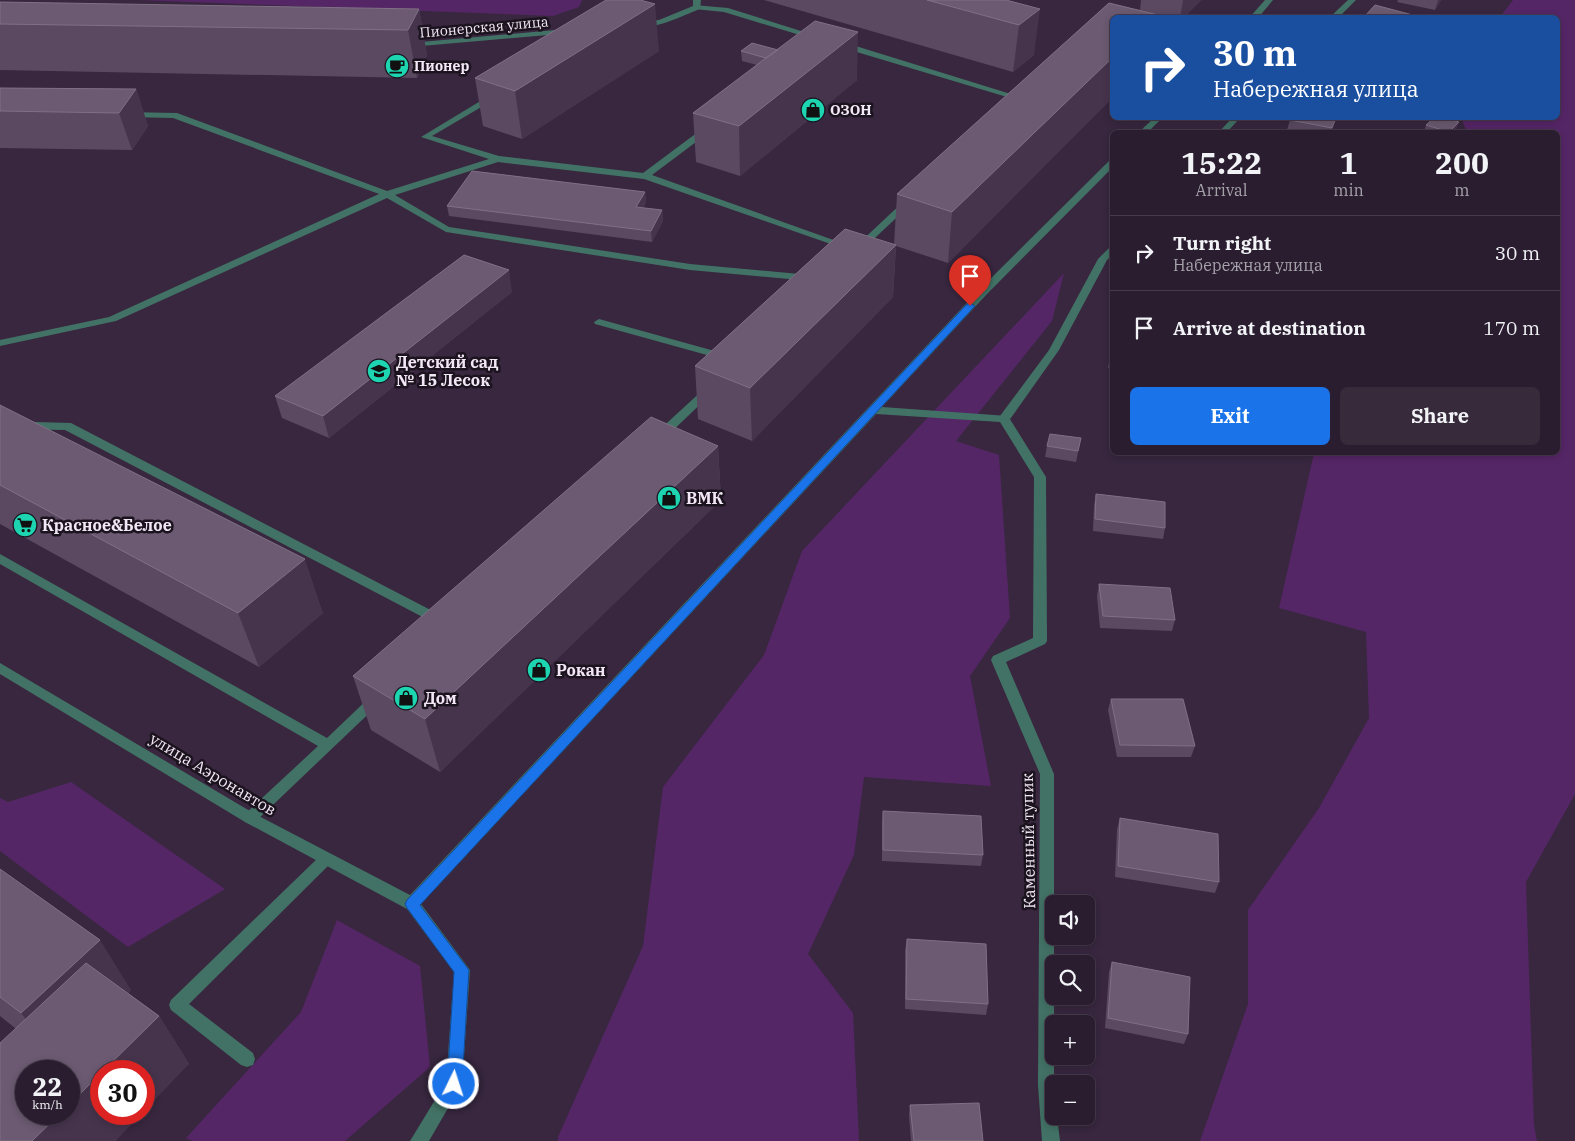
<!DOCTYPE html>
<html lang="en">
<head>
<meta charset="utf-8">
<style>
	:root { --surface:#2a1d2f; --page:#362a3b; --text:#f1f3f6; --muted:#a5a2aa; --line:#463b4b; --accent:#1a73e8 }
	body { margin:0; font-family:"IBM Plex Serif",serif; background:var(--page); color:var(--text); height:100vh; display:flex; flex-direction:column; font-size:19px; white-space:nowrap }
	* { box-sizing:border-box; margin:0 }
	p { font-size:16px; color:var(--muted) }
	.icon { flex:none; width:28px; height:28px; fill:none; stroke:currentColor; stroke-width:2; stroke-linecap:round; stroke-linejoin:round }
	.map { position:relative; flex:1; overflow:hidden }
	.drawer { position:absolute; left:1110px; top:130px; width:450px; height:325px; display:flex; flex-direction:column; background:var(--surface); border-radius:8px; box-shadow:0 2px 8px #0003,0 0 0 1px var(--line) }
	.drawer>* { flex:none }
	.hud { position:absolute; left:1110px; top:15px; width:450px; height:105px; border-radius:8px; box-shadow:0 2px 8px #0003,0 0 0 1px var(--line); background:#1a4fa0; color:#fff; overflow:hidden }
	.buttons { position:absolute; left:1045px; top:895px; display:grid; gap:10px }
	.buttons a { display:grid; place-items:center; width:50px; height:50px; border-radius:8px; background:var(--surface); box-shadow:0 2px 8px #0003,0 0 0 1px var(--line); font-size:25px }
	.speed { position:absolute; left:15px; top:1060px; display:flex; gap:10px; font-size:25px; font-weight:700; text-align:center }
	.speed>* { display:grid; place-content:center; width:65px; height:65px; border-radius:50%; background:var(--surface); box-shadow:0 2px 8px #0003,0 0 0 1px var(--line); line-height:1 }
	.speed small { font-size:12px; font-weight:400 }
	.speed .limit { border:8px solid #d22; background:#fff; color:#111 }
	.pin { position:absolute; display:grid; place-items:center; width:42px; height:42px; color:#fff; margin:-51px -21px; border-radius:50% 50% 50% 0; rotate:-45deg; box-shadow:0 0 5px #0007 }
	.pin .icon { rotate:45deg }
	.me { position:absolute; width:55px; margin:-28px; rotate:4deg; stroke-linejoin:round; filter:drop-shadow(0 0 4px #0008) }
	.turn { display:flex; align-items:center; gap:18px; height:105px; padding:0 20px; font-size:22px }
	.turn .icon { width:65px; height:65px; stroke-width:2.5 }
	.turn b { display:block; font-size:35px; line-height:42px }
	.eta { display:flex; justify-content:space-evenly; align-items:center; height:85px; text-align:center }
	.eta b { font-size:30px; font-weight:700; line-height:35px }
	.action { display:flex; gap:10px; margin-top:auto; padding:10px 20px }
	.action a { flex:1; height:58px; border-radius:8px; background:var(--accent); color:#fff; font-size:20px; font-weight:700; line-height:58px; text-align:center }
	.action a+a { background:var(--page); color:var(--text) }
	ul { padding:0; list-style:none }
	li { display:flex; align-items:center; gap:15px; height:75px; padding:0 20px; border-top:1px solid var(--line) }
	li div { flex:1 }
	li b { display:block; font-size:19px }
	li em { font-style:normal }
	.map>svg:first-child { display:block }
</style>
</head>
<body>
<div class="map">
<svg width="1575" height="1141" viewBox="0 0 1575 1141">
	<rect width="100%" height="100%" fill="#38273f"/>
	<path fill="#552666" d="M138,0h444l-3,7 -26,9z
		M1513,0h62v794l-49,88 8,243 3,16h-337l48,-137v-94l71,-102 50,-90 -3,-86 -87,-24 35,-155 244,-1v-320h-91l-6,-14h97v-100l-58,-1z
		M1064,273l-12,48 -96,120 43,14 11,163 -40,58 21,110 -127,-9 -10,78 -46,99 45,59 6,128h-301v-4l85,-191 20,-159 101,-132 38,-104z
		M71,782l154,107 -97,58 -128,-96v-53l8,4z
		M337,920l83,46 10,101 -85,74h-152l-7,-3 115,-126z"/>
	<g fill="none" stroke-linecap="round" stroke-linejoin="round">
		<path fill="#427265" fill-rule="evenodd" d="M1348,0h8l-18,18h-9z
			M694,5l34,3 92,29 -7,2 -89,-27 -30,-3z
			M840,43h6l178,55 -7,2 -177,-53z
			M492,94l3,1v4l-63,37 67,20 144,17 63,-47h6v4l-60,45 201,72 -2,2h-6l-201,-70 -146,-17 -103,33 54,32 241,37 120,11 5,3 -5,3 -120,-11 -244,-38 -59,-34 -271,123 -116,25v-6l109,-23 270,-123 -206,-76 -46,-1 -4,-3 1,-2 53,1 210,78 102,-32 -68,-22z
			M1232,118h8l-13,14h-8z
			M907,200l5,3 -2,2 -49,46h-6v-4l49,-46z
			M1112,247v8l-5,5 -48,90 -51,72h-8l-2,-3 2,-3 49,-66 49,-91 11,-11z
			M599,319l130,36 1,2 -5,3 -130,-36 -1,-2z
			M709,387l5,3 -1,2 -49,47h-8l-2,-3 2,-3 49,-45z
			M0,421l71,2 375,195 1,3 -1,3h-10l-371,-194 -65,-1z
			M0,554l327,184 44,-42 5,-1 5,1 2,4 -128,122 -5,2 -5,-2 -2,-4 2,-4 73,-68 -318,-182z
			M326,853l5,2 2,4 -2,4 -142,141 64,49 2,6 -2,6 -6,2 -6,-2 -70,-55 -2,-5 2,-5 150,-145z"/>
		<path fill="#427265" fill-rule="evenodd" d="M693,0h8l-1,9c-14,5 -50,24 -63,15l4,-2 18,-2 34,-14z
			M1265,0h8l-15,18h-9z
			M567,29l4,2 -1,2 -160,14 -4,-2 4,-2z
			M1154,118h8l-14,14h-9z
			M1112,160v8l-126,127 -104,112 126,9 38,61 1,164 -2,3 -39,18 48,112v342h3l3,25h-18l-4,-56 2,-311 -49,-114 2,-4 40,-18 1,-161 -34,-55 -124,-8 -455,490 49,66 -8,114 -33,57h-19l36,-59 8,-110 -47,-63 -162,-87 -245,-148v-11l255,151 155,81 568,-604 131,-130z"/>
	</g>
	<path fill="#5a4961" d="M764,0h242l28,55 -21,17z
		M1141,0h60l-18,18h-18l-8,-2v2h-45v80l-164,165 -52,-17 -3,51 -141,144 -54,-22 -3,-53 150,-137 49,16 3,-51 212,-191 31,7z
		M1398,0h43l-6,10 -38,-8z
		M419,9l8,46 -10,23 -417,-8v-46z
		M659,51l-137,88 -39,-13 -8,-48z
		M741,51l116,29 -117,96 -44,-14 -3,-49 64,-48 -15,-4z
		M0,88l136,1 12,37 -16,24 -132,-2z
		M1336,118l-5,14h-32l-12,-2 3,-10z
		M1426,125l29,7h-31z
		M645,192l1,10 -3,6 19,2 1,11 -11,21 -203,-26 -2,-10z
		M512,292l-183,146 -47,-20 -7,-22z
		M1112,354v15l-4,-1 2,-12z
		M0,405l323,208 -64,54 -259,-143z
		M1081,438l-5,24 -31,-5 2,-11z
		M718,446l3,54 -281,272 -69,-42 -18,-54z
		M1096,494l69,34 -2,11 -70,-8 1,-26z
		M1099,584l76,36 -3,11 -72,-3 -3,-32z
		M1111,699l84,47 -4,11h-74l-9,-47z
		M883,811l100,44 -2,11 -99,-5v-39z
		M1120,818l99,64 -4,11 -100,-16 2,-48z
		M0,869l131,121 -3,3 31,23 30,48 -88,50h40l-26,27 -100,-113 -15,-12z
		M907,939l81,65 -2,11 -81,-6v-59z
		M1112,962l76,72 -4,10 -79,-16 4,-56z
		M910,1105l73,36h-72l-2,-26z"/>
	<path fill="#46344d" d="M1183,0h18l-18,18h-3z
		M1438,0h3l-6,10z
		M655,4l4,47 -137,88 -7,-48z
		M419,9l8,46 -10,23 -9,-48z
		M1040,9l-6,46 -21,17 6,-47z
		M858,32l-1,48 -117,96 -1,-50z
		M1112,58v40l-164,165 4,-51z
		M136,89l12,37 -16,24 -13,-37z
		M1459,122l-4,10h-6z
		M645,192l1,10 -9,16 -1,-11z
		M662,210l1,11 -11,21 -1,-11z
		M896,245l-3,52 -141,144 -2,-53z
		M509,270l3,22 -183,146 -6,-22z
		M718,446l3,54 -281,272 -15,-53z
		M305,559l18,54 -64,54 -21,-54z
		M100,940l31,50 -73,72 -37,-49z
		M159,1016l30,48 -45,47v-40h-41z
		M101,1073v41h40l-26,27h-83l28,-27h9v-9z"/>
	<path fill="#6b5a71" stroke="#807086" d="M606,0h34l15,4 -140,87 -40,-13z
		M927,0h79l34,9 -21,16z
		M0,2l419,7 -11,21 -408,-6z
		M1109,3l49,12 -3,3h-43v40l-160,154 -55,-18z
		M1375,5l49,13 -60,-1z
		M815,21l43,11 -119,94 -46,-13z
		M752,43l26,7 -12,8 -25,-7z
		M0,88l136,1 -17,24 -119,-2z
		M1291,118h45l-4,10 -42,-8z
		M1434,118h9l16,4 -10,10 -23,-7z
		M472,171l173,21 -9,15 26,3 -11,21 -204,-25z
		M845,229l51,16 -146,143 -55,-22z
		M464,255l45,15 -186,146 -48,-20z
		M0,405l305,154 -67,54 -238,-128z
		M651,417l67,29 -293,273 -72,-43z
		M1050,434l31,4 -3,13 -31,-5z
		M1096,494l69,8v26l-70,-9z
		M1099,584l71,4 5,32 -72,-4z
		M1111,699h72l12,47 -75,-1z
		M883,811l98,5 2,39 -100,-5z
		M1120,818l98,16 1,48 -101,-16z
		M0,869l100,71 -79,73 -21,-16z
		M907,939l79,5 2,60 -82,-5z
		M1112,962l78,15 -2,57 -80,-16z
		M86,963l73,53 -56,55h-2v2l-32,32v-34h-43v43h34l-28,27h-32v-98z
		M979,1103l4,38h-69l-4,-36z"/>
	<path fill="#1a73e8" stroke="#114b97" d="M970,303l5,3 -2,2 -553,597 49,65 -7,114 -2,5 -6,3 -5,-3 -2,-5 7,-112 -47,-64 -2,-4 2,-4 560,-596z"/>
	<defs>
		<g id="cafe-disc" transform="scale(1.25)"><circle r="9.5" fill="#1dd5b1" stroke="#1b131e"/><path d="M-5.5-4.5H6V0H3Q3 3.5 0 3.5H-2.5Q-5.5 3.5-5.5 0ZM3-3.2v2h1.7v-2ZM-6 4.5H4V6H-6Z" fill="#111"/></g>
		<g id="shop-disc" transform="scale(1.25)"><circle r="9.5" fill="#1dd5b1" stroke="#1b131e"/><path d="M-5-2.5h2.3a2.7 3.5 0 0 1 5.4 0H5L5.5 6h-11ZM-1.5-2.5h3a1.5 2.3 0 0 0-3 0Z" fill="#111"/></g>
		<g id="school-disc" transform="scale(1.25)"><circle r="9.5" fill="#1dd5b1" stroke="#1b131e"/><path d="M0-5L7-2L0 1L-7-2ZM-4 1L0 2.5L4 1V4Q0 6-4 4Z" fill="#111"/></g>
		<g id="supermarket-disc" transform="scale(1.25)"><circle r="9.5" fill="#1dd5b1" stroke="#1b131e"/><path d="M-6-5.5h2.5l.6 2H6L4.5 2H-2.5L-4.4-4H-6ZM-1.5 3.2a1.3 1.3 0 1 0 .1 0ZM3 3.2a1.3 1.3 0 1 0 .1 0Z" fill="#111"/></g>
	</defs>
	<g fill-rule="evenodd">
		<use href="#cafe-disc" x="397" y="66"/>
		<use href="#shop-disc" x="813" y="110"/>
		<use href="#school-disc" x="379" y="371"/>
		<use href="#shop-disc" x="669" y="498"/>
		<use href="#supermarket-disc" x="25" y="525"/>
		<use href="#shop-disc" x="539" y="670"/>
		<use href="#shop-disc" x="406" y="698"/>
	</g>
	<g text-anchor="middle" stroke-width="5" stroke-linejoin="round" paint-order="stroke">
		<g font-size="14" fill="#f2e7f6" stroke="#1b131e">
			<text transform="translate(484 27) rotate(-5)" y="5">Пионерская улица</text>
		</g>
		<g font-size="14" font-weight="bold" fill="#f2e7f6" stroke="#1b131e" text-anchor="start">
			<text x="414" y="71">Пионер</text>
			<text x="830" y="115">ОЗОН</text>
		</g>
		<g font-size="16" font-weight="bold" fill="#f2e7f6" stroke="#1b131e" text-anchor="start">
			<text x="396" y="368">Детский сад<tspan x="396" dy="18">№ 15 Лесок</tspan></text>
			<text x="686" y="504">ВМК</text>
			<text x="42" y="531">Красное&amp;Белое</text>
			<text x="556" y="676">Рокан</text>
			<text x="424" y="704">Дом</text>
		</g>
		<g font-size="16" fill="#f2e7f6" stroke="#1b131e">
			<text transform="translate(213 774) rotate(31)" y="6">улица Аэронавтов</text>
			<text transform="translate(1028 841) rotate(-91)" y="6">Каменный тупик</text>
		</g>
	</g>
</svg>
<div class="buttons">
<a><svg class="icon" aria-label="sound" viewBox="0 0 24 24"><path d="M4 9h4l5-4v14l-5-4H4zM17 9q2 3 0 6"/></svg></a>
<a><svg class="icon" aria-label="search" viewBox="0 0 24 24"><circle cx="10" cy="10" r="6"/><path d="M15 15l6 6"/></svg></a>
<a>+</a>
<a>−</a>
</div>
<div class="speed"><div>22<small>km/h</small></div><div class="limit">30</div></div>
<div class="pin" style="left:970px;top:306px;background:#d93025"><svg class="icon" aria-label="arrive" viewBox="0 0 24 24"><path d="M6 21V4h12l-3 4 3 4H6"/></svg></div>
<svg class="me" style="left:454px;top:1084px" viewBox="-20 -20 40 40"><circle r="17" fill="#1a73e8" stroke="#fff" stroke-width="3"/><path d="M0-11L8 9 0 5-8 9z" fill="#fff"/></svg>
<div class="hud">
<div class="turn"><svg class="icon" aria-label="right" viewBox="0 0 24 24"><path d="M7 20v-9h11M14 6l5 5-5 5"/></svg><div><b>30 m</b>Набережная улица</div></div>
</div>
<section class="drawer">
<div class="eta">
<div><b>15:22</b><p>Arrival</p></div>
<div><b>1</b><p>min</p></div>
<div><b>200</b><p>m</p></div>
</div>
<ul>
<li><svg class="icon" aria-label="right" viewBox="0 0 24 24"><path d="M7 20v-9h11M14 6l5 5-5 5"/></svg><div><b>Turn right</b><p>Набережная улица</p></div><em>30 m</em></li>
<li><svg class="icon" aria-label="arrive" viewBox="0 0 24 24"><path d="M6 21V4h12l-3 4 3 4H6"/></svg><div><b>Arrive at destination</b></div><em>170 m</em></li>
</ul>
<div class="action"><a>Exit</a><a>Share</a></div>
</section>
</div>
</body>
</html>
